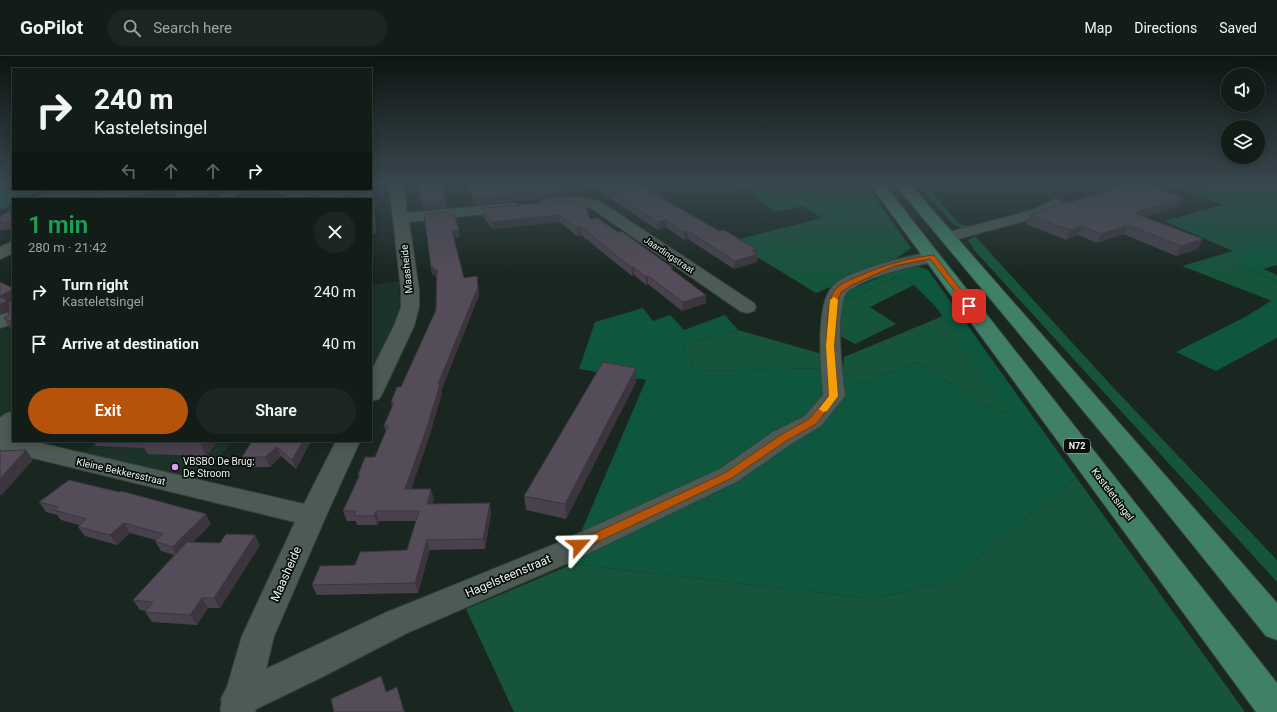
<!DOCTYPE html>
<html lang="en">
<head>
<meta charset="utf-8">
<style>
	:root { --surface:#131d18; --page:#1c2621; --text:#f1f3f6; --muted:#9da2a2; --line:#323b37; --accent:#b45309 }
	body { margin:0; font-family:Roboto,sans-serif; background:var(--page); color:var(--text); height:100vh; display:flex; flex-direction:column; font-size:15px; white-space:nowrap }
	* { box-sizing:border-box; margin:0 }
	p { font-size:13px; color:var(--muted) }
	.icon { flex:none; width:22px; height:22px; fill:none; stroke:currentColor; stroke-width:2; stroke-linecap:round; stroke-linejoin:round }
	.map { position:relative; flex:1; overflow:hidden }
	.panel { position:absolute; left:12px; top:142px; width:360px; height:244px; display:flex; flex-direction:column; background:var(--surface); border-radius:0px; box-shadow:0 2px 10px #0003,0 0 0 1px var(--line) }
	.panel>* { flex:none }
	.banner { position:absolute; left:12px; top:12px; width:360px; height:122px; border-radius:0px; box-shadow:0 2px 10px #0003,0 0 0 1px var(--line); background:#131d18; color:var(--text); overflow:hidden }
	.controls { position:absolute; left:1221px; top:12px; display:grid; gap:8px }
	.controls a { display:grid; place-items:center; width:44px; height:44px; border-radius:50%; background:var(--surface); box-shadow:0 2px 10px #0003,0 0 0 1px var(--line); font-size:20px }
	.pin { position:absolute; display:grid; place-items:center; width:34px; height:34px; color:#fff; margin:-17px; border-radius:8px; box-shadow:0 2px 6px #0006 }
	.me { position:absolute; width:44px; margin:-22px; rotate:65deg; stroke-linejoin:round; filter:drop-shadow(0 0 3px #0008) }
	.turn { display:flex; align-items:center; gap:14px; height:84px; padding:0 16px; font-size:18px }
	.turn .icon { width:52px; height:52px; stroke-width:2.5 }
	.turn b { display:block; font-size:28px; line-height:34px }
	.lanes { display:flex; align-items:center; height:38px; padding:0 16px; background:#0003; justify-content:center; gap:20px; direction:ltr }
	.lanes .off { opacity:.35 }
	.round { display:grid; place-items:center; flex:none; width:42px; height:42px; border-radius:21px; background:var(--page) }
	.headline { display:flex; align-items:center; justify-content:space-between; height:68px; padding:0 16px }
	h1 { font-size:24px; font-weight:600; line-height:30px; color:#1e9e55 }
	.primary-button { display:flex; gap:8px; margin-top:auto; padding:8px 16px }
	.primary-button a { flex:1; height:46px; border-radius:24px; background:var(--accent); color:#fff; font-size:16px; font-weight:600; line-height:46px; text-align:center }
	.primary-button a+a { background:var(--page); color:var(--text) }
	ul { padding:0; list-style:none }
	li { display:flex; align-items:center; gap:12px; height:52px; padding:0 16px }
	li div { flex:1 }
	li b { display:block; font-size:15px }
	li em { font-style:normal }
	header { display:flex; align-items:center; gap:24px; box-sizing:border-box; height:56px; padding:0 20px; background:var(--surface); border-bottom:1px solid var(--line) }
	header strong { font-size:19px }
	nav { display:flex; gap:22px; margin-inline-start:auto; font-size:14px }
	.search { width:280px; height:36px; background:var(--page); display:flex; align-items:center; gap:10px; box-sizing:border-box; padding:0 14px; border-radius:22px; color:var(--muted); font-size:15px }
	.map>svg:first-child { display:block }
</style>
</head>
<body>
<header>
<strong>GoPilot</strong>
<div class="search"><svg class="icon" aria-label="search" viewBox="0 0 24 24"><circle cx="10" cy="10" r="6"/><path d="M15 15l6 6"/></svg>Search here</div>
<nav><a>Map</a><a>Directions</a><a>Saved</a></nav>
</header>
<div class="map">
<svg width="1277" height="656" viewBox="0 0 1277 656">
	<rect width="100%" height="100%" fill="#192720"/>
	<path fill="#1d3228" d="M399,225l1,19 -2,16 -27,56v-87z
		M6,270l7,2v80l-13,13v-93z
		M97,385h137l-36,39 -115,-26z"/>
	<path fill="#16543c" d="M0,127h13v6h29l-19,10h-10v5l-9,5h-4z
		M916,127h7l37,41 12,2 -4,4 -14,-5z
		M1187,127h90v54l-43,14 6,15 37,15v16l-5,4 -90,-35 51,-15 -69,-30 69,-19z
		M882,151l29,41 -18,13 -77,32 -85,-52 91,-23z
		M975,180l135,148 167,176v22l-302,-331 -7,-11z
		M897,221l17,8 -44,22 26,17 -41,20 -15,-8 -1,-33z
		M943,260l66,95 -13,1 -79,-50 -54,21 -20,-13 1,-13z
		M738,274l84,24 5,14 -132,3 -12,-26z
		M1076,421l169,235h-731l-48,-103 107,-45 302,35 75,-18z"/>
	<path fill="#0e573e" d="M739,127h125l18,24 -60,11 -19,-12 -28,6z
		M1166,127h21l47,19 -11,3z
		M1277,181v28l-14,4 14,6v6l-37,-15 -7,-15z
		M906,210h11l11,4 148,207 -126,104 -75,18 -302,-35 9,-34 64,-150 -67,-11 16,-47 48,-14 10,13 17,-6 14,15 41,-15 13,15 -55,15 12,26 132,-3 16,2 20,13 54,-21 79,50 12,-1 -72,-104 -22,-22 -17,-8 -58,26 1,33 -3,19 -11,-55z
		M1277,241v41l-61,33 -40,-19 69,-35z"/>
	<g fill="none" stroke-linecap="round" stroke-linejoin="round">
		<g stroke="#37423c" stroke-width="2">
			<path id="minor" d="M389,127h14l4,30 105,-10 5,1 2,3 -2,3 -5,1 -103,11 10,68v17l-5,19 -32,68 -3,5 -8,2v-29l23,-46 7,-19v-17z
				M227,133h15l-9,10h-15z
				M582,141l19,5 153,101 2,4 -2,4 -7,2 -7,-2 -149,-103 -10,-3 -33,2 -5,-1 -2,-3 2,-3 5,-1z
				M1055,143l5,1 2,3 -2,3 -17,10 -96,26 -6,-2 -2,-3 2,-3 92,-24z
				M13,185v12l-13,6v-12z
				M932,196l6,1 2,4 -2,4c-28,6 -70,14 -92,32 -11,24 -4,76 -1,103l-24,30 -30,18 -53,37 -163,79 -168,73 -87,45 -64,31 -1,3h-34c-2,-5 2,-8 0,-13l6,-12 15,-51 53,-114 -295,-72v-32l5,-4 8,-3v22l-3,3 3,1v4h18l273,63 32,-63h24l-34,75 -52,120 -8,33 119,-56 170,-69 165,-75 53,-37 32,-16 18,-21c-2,-26 -8,-88 9,-108 13,-16 79,-32 100,-35z"/>
		</g>
		<g stroke="#37423c" stroke-width="2">
			<path id="tertiary" d="M303,133h19c-8,11 -26,10 -38,10l2,-3z
				M13,255v13l-13,4v-13z"/>
		</g>
		<g stroke="#37423c" stroke-width="2">
			<path id="primary" d="M869,127h14l394,500v29h-21z
				M894,127h15l368,420v37l-11,-4 -127,-158z"/>
		</g>
		<path stroke="#6e7a74" stroke-width="1.5" stroke-dasharray="1.5 1.5" stroke-linecap="butt" d="M1060,136l4,-9
			M0,144l19,-11"/>
		<use href="#minor" fill="#4c5b54" fill-rule="evenodd"/>
		<use href="#tertiary" fill="#4c5b54" fill-rule="evenodd"/>
		<use href="#primary" fill="#408067" fill-rule="evenodd"/>
	</g>
	<path fill="#49414d" d="M588,127h42l7,4 82,44 37,18v4l1,9 -23,7 -46,-30 -4,1 -18,-13 -8,3 -70,-46z
		M468,129l94,4v7l-85,9 -8,-13z
		M257,133h42l-14,6z
		M372,136l2,6 2,35 -5,2v-36h-68l-2,-6z
		M1183,141l-4,9 -34,11 53,32 -22,7 -53,-22 -26,9 -19,-8 -12,5 -40,-16 4,-9 38,-12z
		M576,144l14,19 28,13 55,38 33,25v8l-24,8 -34,-27 -2,1 -12,-10 -2,1 -51,-41 -4,1 -17,-14 -68,7 -9,-13 -1,-8z
		M13,153v21h-13v-14z
		M448,159l12,22 -6,1 10,40 14,7 1,10 -38,96 1,2 -13,44 -18,52 23,10 -2,5 59,9 -6,36 -55,1 -12,43 -101,2 -5,-10 43,-20 52,-15 9,-29h-37l-2,4h-20l-1,-4h-9l-4,-10 15,-34v-2l17,-18 11,-25 -2,-6 8,-20 -1,-4 10,-15 35,-77 1,-32h-2v-3h-3l-1,-8z
		M10,246l3,1v25l-4,-1 -5,-9 5,-3z
		M636,312v14l-70,137 -40,-9 -2,-14z
		M93,385h137l-1,1h-12l-11,14 -58,-2 -4,-6 -48,-2z
		M252,385h59l-15,28 -15,-13 -11,11h-23l-5,-10z
		M39,446l172,22 -18,18 67,3 -40,63h-12l-11,17 -45,-3 -7,-10 2,-1 -7,-1 -7,-10 41,-45 -13,-4 -6,-10 1,-1 -26,-7 -13,12 -32,-9 -7,-9 1,-2 -18,-5 -4,-5 -11,-3z"/>
	<path fill="#3c353e" d="M84,133h13l-12,9 -4,-5 1,-2z
		M140,133h14l-15,10h-15z
		M202,133h12l-13,10h-12z
		M282,133h17l-14,6z
		M359,133h3l-9,10h-16z
		M562,133v7l-85,9 -1,-7z
		M372,136l2,6 2,35 -5,2z
		M1183,141l-4,9 -50,16 5,-9z
		M421,144h24l1,8 -22,2v-3h-2z
		M559,159l1,7 -68,7 -1,-7z
		M666,164v7l-8,3v-8z
		M1128,169l-5,9 -26,9 4,-9z
		M1082,170l-4,9 -12,5 4,-10z
		M581,171v8l-4,1v-8z
		M459,174l1,7 -6,1 -2,-7z
		M688,175v8l-4,1v-8z
		M1203,183l-5,10 -22,7 5,-10z
		M756,193l-1,6 3,-1 -1,8 -23,7 1,-8 17,-10z
		M431,211h2l2,8h-3z
		M634,211v8l-2,1v-8z
		M434,214h3l1,8h-3z
		M477,220l2,19 -38,96 1,2 -13,44 -22,62 -2,-10 33,-105z
		M648,220v8l-2,1v-8z
		M13,234v11l-4,1 4,8 -13,4v-18z
		M706,239v8l-24,8 1,-9z
		M636,312v14l-70,137 -1,-15z
		M199,385h17l1,1 -11,14 -7,-14z
		M303,385h8l-15,28 -4,-9z
		M277,391l4,9 -11,11 -5,-10z
		M26,394l7,10 -32,36 -1,-2v-15z
		M431,433l3,10 -5,15 -2,-10z
		M490,447l1,10 -6,36 -2,-10z
		M376,455l3,10 -2,4 -3,-9z
		M206,458l5,10 -33,33 -6,-10z
		M124,467l6,10 -13,12 -7,-10z
		M255,479l5,10 -40,63 -6,-10z
		M427,484l3,10 -12,43 -3,-10z
		M202,542l6,10 -11,17 -7,-10z
		M381,620l4,10 5,16 -4,-10z
		M397,631l3,10 5,15h-1z"/>
	<path fill="#554c59" stroke="#3c353e" d="M417,127h23l5,17 -22,3v-3h-2z
		M491,127h62l9,6 -86,9 -8,-13z
		M598,127h32l7,4 4,-1 78,45 5,-1 32,19 -4,2 6,3 -23,7 -47,-30 -4,1 -18,-12 -8,2z
		M1133,127h9l41,14 -49,16 69,26 -22,7 -53,-21 -27,9 -19,-8 -12,4 -40,-15 35,-13 3,1z
		M51,133h33l-2,2 -1,2h19l6,-4h34l-16,10h-92z
		M181,133h21l-13,10h-10l-4,-5z
		M313,133h46l-22,10h-9l-27,-6z
		M362,133h4l6,3 3,34 -4,1v-28h-18z
		M576,144l9,6 5,13 7,-1 21,14 3,-1 52,37 -2,1 35,26 -23,7 -35,-26 -2,1 -12,-10 -2,1 -51,-41 -4,1 -18,-13 -68,7 -9,-14z
		M13,153v13h-13v-6z
		M448,156v3l6,-1 5,16 -7,1 12,47 13,-2 1,11 -40,97h2l-13,43 -22,62h26l-4,15 63,-1 -7,36 -56,1 -12,43 -103,2 8,-19 35,-1 5,-13 47,-2 12,-39h-43l-2,5h-20l2,-5h-13l17,-36h-2l7,-18h10l13,-31h-4l10,-24h-3l6,-15h4l35,-77 1,-40h-3l-1,-3h-2l-7,-53z
		M0,226l13,6v2l-13,6z
		M0,241l8,4 -8,3z
		M9,245l4,2v19l-9,-4 5,-3z
		M603,306l33,6 -71,136 -41,-8z
		M181,385h18v1z
		M252,385h51l-11,19 -15,-13 -12,10h-23z
		M26,394l-26,29v-28z
		M69,424l50,12 2,-1 85,23 -34,33 -17,-6 8,-7 -39,-11 -14,12 -32,-8 8,-8 -32,-9 4,-3 -19,-5z
		M226,478l29,1 -41,63h-12l-12,17 -45,-3 8,-10 -20,-2 54,-58 33,1z
		M381,620l5,16 11,-5 7,25h-70l-3,-13z"/>
	<linearGradient id="sky" x2="0" y2="1"><stop stop-color="#0e1512"/><stop offset="0.58" stop-color="#38474e"/><stop offset="1" stop-color="#38474e" stop-opacity="0"/></linearGradient>
	<rect width="1277" height="219" fill="url(#sky)"/>
	<path fill="#b45309" stroke="#753606" d="M932,199h2l38,49v3h-5l-37,-48 -36,7 -42,19 -11,7 -3,9 -4,45 4,50 -22,28 -30,17 -54,37 -149,71 -4,1 -4,-1 -2,-4 2,-3 150,-69 54,-37 30,-17 20,-23c-1,-21 -7,-91 6,-106 5,-7 16,-10 24,-14 26,-11 45,-17 73,-21z"/>
	<path fill="#f59e0b" d="M834,241l4,3 -4,46 4,50 -11,15 -4,1 -4,-3 10,-13 -3,-50 4,-46z"/>
	<circle fill="#dd99f4" stroke="#080e0b" stroke-width="1.5" cx="175" cy="411" r="4"/>
	<g text-anchor="middle" stroke-width="3.5" stroke-linejoin="round" paint-order="stroke">
		<g font-size="9" fill="#ebf4ef" stroke="#080e0b">
			<text transform="translate(669 199) rotate(34)" y="3">Jaardingstraat</text>
		</g>
		<rect fill="#080e0b" stroke="#a7afab" stroke-width="1" x="1064" y="383" width="26" height="14" rx="3"/>
		<g font-size="9" font-weight="bold" fill="#ebf4ef">
			<text x="1077" y="393">N72</text>
		</g>
		<g font-size="10" fill="#ebf4ef" stroke="#080e0b">
			<text transform="translate(406 213) rotate(-96)" y="4">Maasheide</text>
			<text transform="translate(121 415) rotate(13)" y="4">Kleine Bekkersstraat</text>
			<text transform="translate(1113 438) rotate(53)" y="4">Kasteletsingel</text>
		</g>
		<g font-size="10" fill="#ebf4ef" stroke="#080e0b" text-anchor="start">
			<text x="183" y="409">VBSBO De Brug:<tspan x="183" dy="12">De Stroom</tspan></text>
		</g>
		<g font-size="12" fill="#ebf4ef" stroke="#080e0b">
			<text transform="translate(286 518) rotate(-66)" y="4">Maasheide</text>
			<text transform="translate(508 520) rotate(-23)" y="4">Hagelsteenstraat</text>
		</g>
	</g>
</svg>
<div class="controls">
<a><svg class="icon" aria-label="sound" viewBox="0 0 24 24"><path d="M4 9h4l5-4v14l-5-4H4zM17 9q2 3 0 6"/></svg></a>
<a><svg class="icon" aria-label="layers" viewBox="0 0 24 24"><path d="M12 4l9 5-9 5-9-5zM3 14l9 5 9-5"/></svg></a>
</div>
<div class="pin" style="left:969px;top:250px;background:#d93025"><svg class="icon" aria-label="arrive" viewBox="0 0 24 24"><path d="M6 21V4h12l-3 4 3 4H6"/></svg></div>
<svg class="me" style="left:579px;top:489px" viewBox="-20 -20 40 40"><path d="M0-17L14 15 0 8-14 15z" fill="#b45309" stroke="#fff" stroke-width="4"/></svg>
<div class="banner">
<div class="turn"><svg class="icon" aria-label="right" viewBox="0 0 24 24"><path d="M7 20v-9h11M14 6l5 5-5 5"/></svg><div><b>240 m</b>Kasteletsingel</div></div>
<div class="lanes"><svg class="icon off" aria-label="left" viewBox="0 0 24 24"><path d="M17 20v-9H6M10 6l-5 5 5 5"/></svg><svg class="icon off" aria-label="ahead" viewBox="0 0 24 24"><path d="M12 20V5M6 11l6-6 6 6"/></svg><svg class="icon off" aria-label="ahead" viewBox="0 0 24 24"><path d="M12 20V5M6 11l6-6 6 6"/></svg><svg class="icon" aria-label="right" viewBox="0 0 24 24"><path d="M7 20v-9h11M14 6l5 5-5 5"/></svg></div>
</div>
<section class="panel">
<div class="headline"><div><h1>1 min</h1><p>280 m · 21:42</p></div><a class="round"><svg class="icon" aria-label="close" viewBox="0 0 24 24"><path d="M6 6l12 12M18 6L6 18"/></svg></a></div>
<ul>
<li><svg class="icon" aria-label="right" viewBox="0 0 24 24"><path d="M7 20v-9h11M14 6l5 5-5 5"/></svg><div><b>Turn right</b><p>Kasteletsingel</p></div><em>240 m</em></li>
<li><svg class="icon" aria-label="arrive" viewBox="0 0 24 24"><path d="M6 21V4h12l-3 4 3 4H6"/></svg><div><b>Arrive at destination</b></div><em>40 m</em></li>
</ul>
<div class="primary-button"><a>Exit</a><a>Share</a></div>
</section>
</div>
</body>
</html>
